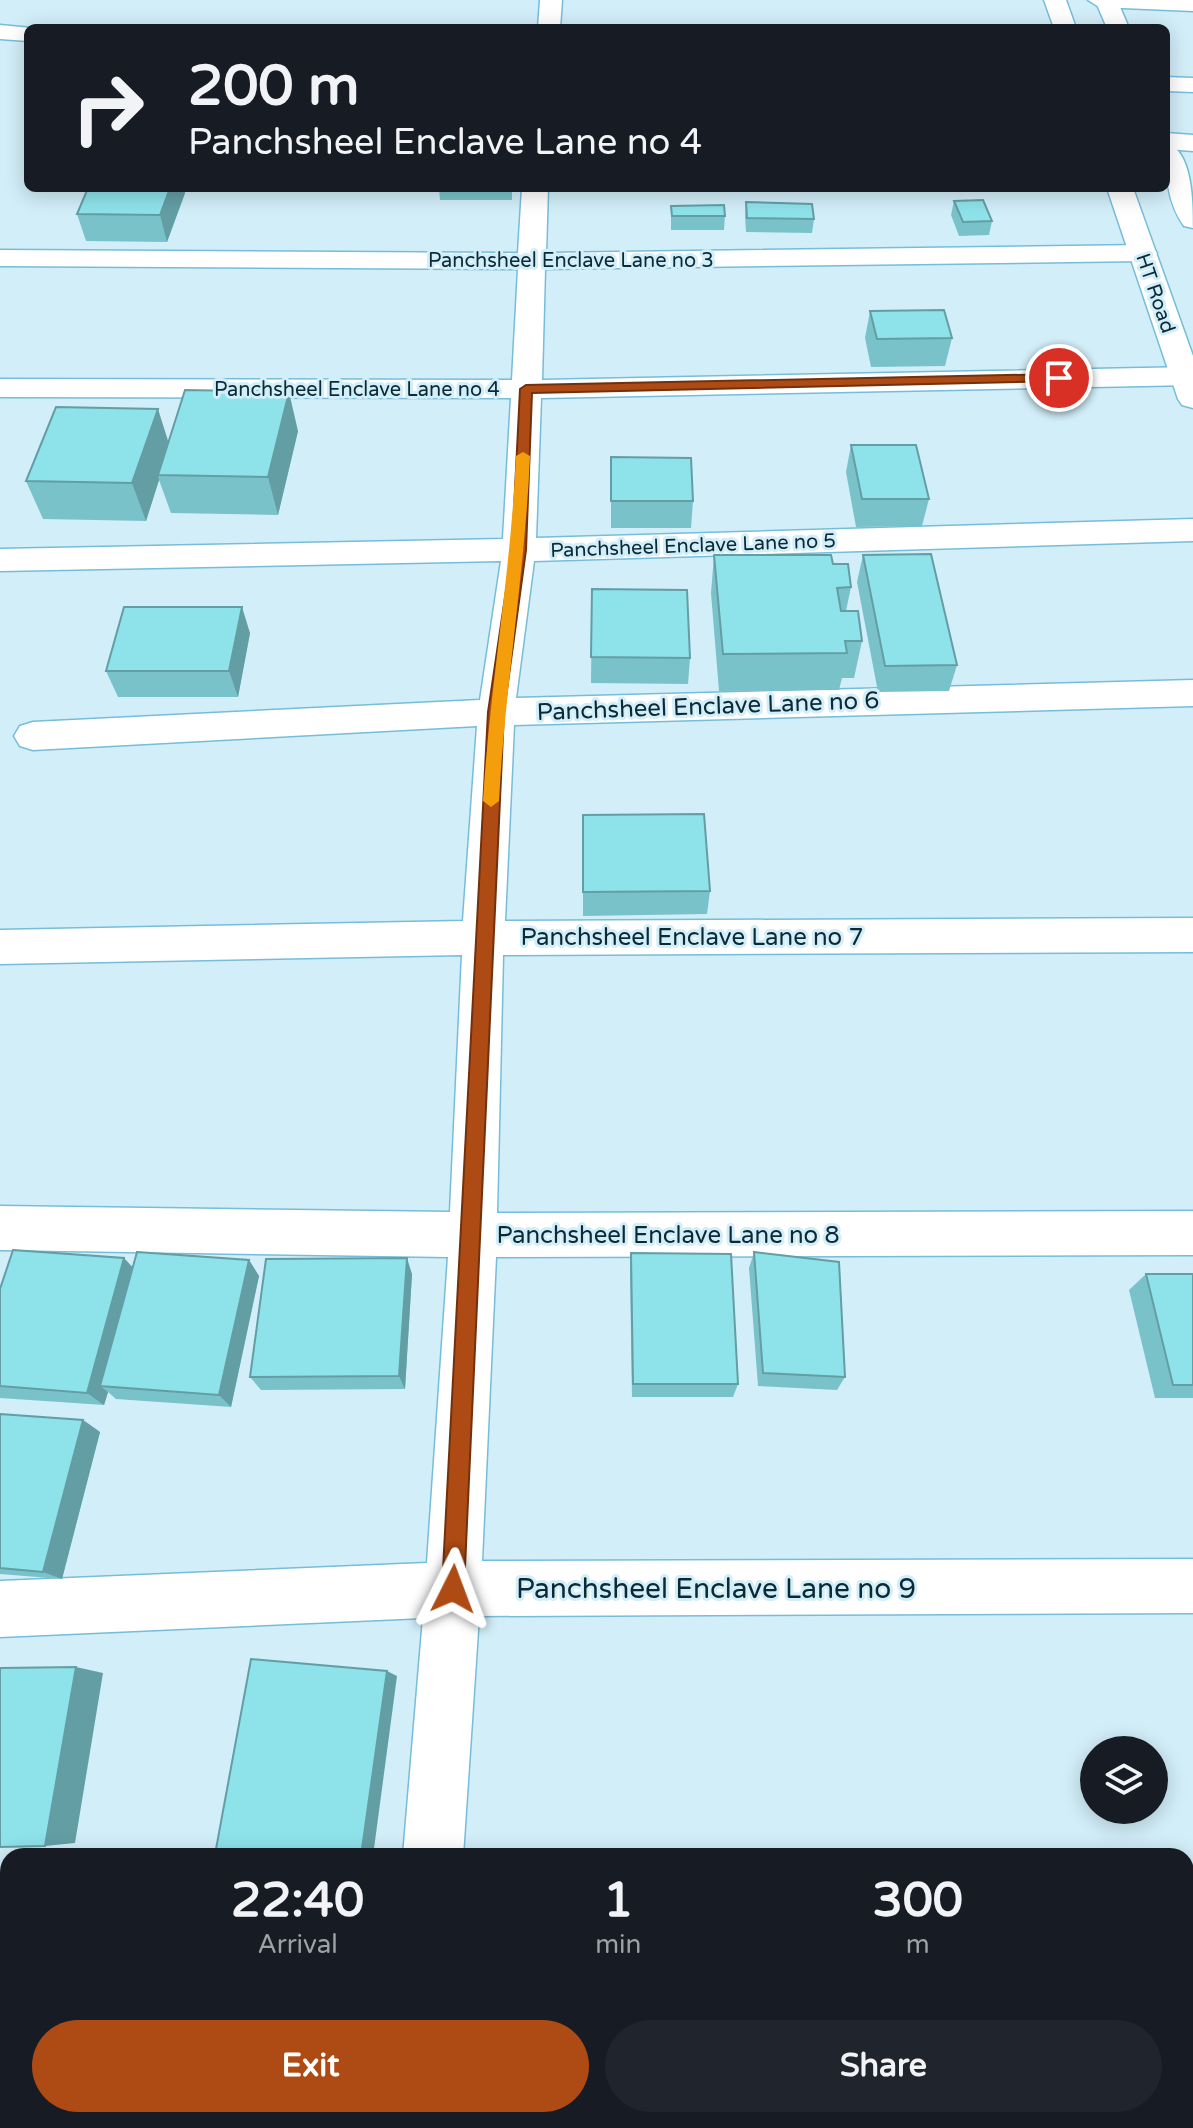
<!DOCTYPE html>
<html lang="en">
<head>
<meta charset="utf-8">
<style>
	:root { --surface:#171b24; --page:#20242c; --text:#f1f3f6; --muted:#9ea1a6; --accent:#ae4b14 }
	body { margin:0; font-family:"Varela Round",sans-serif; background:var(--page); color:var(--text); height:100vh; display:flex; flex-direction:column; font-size:30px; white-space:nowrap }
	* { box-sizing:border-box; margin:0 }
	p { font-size:26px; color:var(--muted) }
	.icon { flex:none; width:44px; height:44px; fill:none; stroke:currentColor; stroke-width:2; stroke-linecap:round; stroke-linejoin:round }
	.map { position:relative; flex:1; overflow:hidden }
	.details { position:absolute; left:0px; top:1848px; width:1194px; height:280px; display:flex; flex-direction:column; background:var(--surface); border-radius:24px 24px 0 0; box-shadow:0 4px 20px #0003 }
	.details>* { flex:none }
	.hud { position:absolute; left:24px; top:24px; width:1146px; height:168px; border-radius:12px; box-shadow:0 4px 20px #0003; background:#171b24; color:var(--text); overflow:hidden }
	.buttons { position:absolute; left:1080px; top:1736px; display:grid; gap:16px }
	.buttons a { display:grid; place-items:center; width:88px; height:88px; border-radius:50%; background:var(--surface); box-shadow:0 4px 20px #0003; font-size:40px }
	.pin { position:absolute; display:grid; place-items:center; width:68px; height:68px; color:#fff; margin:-34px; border:4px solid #fff; border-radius:50%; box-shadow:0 2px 8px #0007 }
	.me { position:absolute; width:88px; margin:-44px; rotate:3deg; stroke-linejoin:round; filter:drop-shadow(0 0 6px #0008) }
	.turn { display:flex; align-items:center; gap:28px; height:168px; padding:0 32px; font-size:36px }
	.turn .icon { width:104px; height:104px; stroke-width:2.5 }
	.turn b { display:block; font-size:56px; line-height:68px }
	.eta { display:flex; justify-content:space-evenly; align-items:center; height:136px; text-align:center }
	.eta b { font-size:48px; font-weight:800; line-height:56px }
	.button { display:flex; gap:16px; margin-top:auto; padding:16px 32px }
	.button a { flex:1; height:92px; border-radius:48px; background:var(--accent); color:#fff; font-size:32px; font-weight:800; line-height:92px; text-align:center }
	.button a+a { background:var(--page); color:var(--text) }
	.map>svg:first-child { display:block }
</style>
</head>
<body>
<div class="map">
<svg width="1193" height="2128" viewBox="0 0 1193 2128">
	<rect width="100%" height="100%" fill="#d2eef9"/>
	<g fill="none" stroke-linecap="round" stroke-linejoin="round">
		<g stroke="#76bdd9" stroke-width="3">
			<path id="minor" d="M540,0h22l-2,28h-22z
				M1088,0h105v11l-94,-4z
				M0,25l31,3h-3v13l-28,-2z
				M1166,77l27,1v14l-27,-1z
				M1166,133l27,2v16l-27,-2z
				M522,188h26l-2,65 597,-8 10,2 4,6 -4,6 -10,2 -598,8 -3,111 651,-13v18l-652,13 -5,140 657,-19v22l-659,20 -18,137 677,-18v26l-679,19 -9,196 688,-3v34l-690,3 -6,258 696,-2v44l-697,2 -14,304 711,-2v54l-714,3 -16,240h-60l20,-238 -423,19v-56l427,-18 21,-306 -448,-7v-44l450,6 12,-257 -462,9v-34l463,-9 14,-195 -444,24 -13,-4 -6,-10 6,-10 13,-4 447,-22 21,-139 -501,10v-22l503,-10 8,-141 -511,-1v-18l512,1 6,-111 -518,-3v-16l518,3z
				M380,2120h66v8h-66z"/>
		</g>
		<g stroke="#76bdd9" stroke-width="3">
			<path id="tertiary" d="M1044,0h22l10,28h-22z
				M1095,0h22l12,28h-22z
				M1166,143c27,7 27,62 27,85l-9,-2c-18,-25 -18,-53 -18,-83z
				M1107,188h26l60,168v52l-11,-3 -4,-6z"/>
		</g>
		<use href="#minor" fill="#fff" fill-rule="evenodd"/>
		<use href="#tertiary" fill="#fff" fill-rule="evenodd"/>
	</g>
	<path fill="#7ac2c9" d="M88,188h96l1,5 -18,49 -81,-1 -9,-27z
		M439,188h73v12h-72z
		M954,201l38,20 -3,14 -30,1 -8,-21z
		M746,202l68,17 -2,14 -66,-1 -1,-16z
		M671,206l54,10 -1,14h-53z
		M870,311l82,27 -7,28 -74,1 -6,-29z
		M298,431l-20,84 -107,-2 -12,-33 -13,41 -103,-2 -17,-38 143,-39z
		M851,445l78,54 -7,27 -66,1 -10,-55z
		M611,457l82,44 -2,27h-80z
		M714,555l119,9 18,23 -5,24 16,30 -8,37h-12l-3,12 -120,1 -8,-98z
		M863,555l94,110 -8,26 -71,1 -21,-110z
		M592,589l98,69 -2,26 -97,-1z
		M250,633l-12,64h-120l-12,-26z
		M583,815l127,76 -3,23 -124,2z
		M754,1252l91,125 -8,13 -79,-4 -9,-118z
		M631,1253l107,131 -5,13h-101l-2,-128z
		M249,1260l10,16 -28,131 -115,-8 -8,-7 -4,13 -104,-7v-109l132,-22z
		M412,1274l-7,115 -144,1 -11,-13z
		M1146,1274h47v124h-38l-26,-108z
		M0,1414l83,6 17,12 -38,147 -62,-5z"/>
	<path fill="#639ea4" d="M170,188h14l1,5 -18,49 -7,-27z
		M289,392l9,39 -20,84 -10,-38z
		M158,409l12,38 -12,28 1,5 -13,41 -14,-38z
		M242,607l8,26 -12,64 -9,-26z
		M124,1258l15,16 -39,112 8,6 -4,13 -17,-12z
		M407,1258l5,16 -7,115 -6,-13z
		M249,1260l10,16 -28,131 -12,-12z
		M83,1420l17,12 -38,147 -19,-7z
		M76,1667l27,6 -28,170 -30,3z
		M387,1671l10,5 -24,180h-12z"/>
	<path fill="#8ee2ea" stroke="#639ea4" stroke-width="2" d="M88,188h82l-10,27 -83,-1z
		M983,200l9,21 -29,1 -9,-21z
		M746,202l66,2 2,15 -67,-1z
		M724,205l1,11h-53l-1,-10z
		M944,310l8,28 -75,1 -7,-28z
		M185,390l104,2 -21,85 -110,-2z
		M56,407l102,2 -26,74 -106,-2z
		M851,445h65l13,54h-67z
		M611,457l80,1 2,43h-82z
		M931,554l26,111 -72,1 -22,-111z
		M714,555h117l2,9h15l3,23 -14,1 4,23h17l4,30h-17l2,12 -124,1z
		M592,589l95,1 3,68 -99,-1z
		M124,607h118l-13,64h-123z
		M704,814l6,77 -127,1v-77z
		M13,1250l111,8 -37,135 -87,-7v-97z
		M137,1252l112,8 -30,135 -119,-9z
		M754,1252l85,10 6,115 -82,-4z
		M631,1253l100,1 7,130h-105z
		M407,1258l-8,118 -149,1 16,-118z
		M1146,1274h47v111h-20z
		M0,1414l83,6 -40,152 -43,-4z
		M251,1659l136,12 -26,185h-66l-79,-7z
		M76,1667l-31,179 -45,1v-179z"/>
	<path fill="#ae4b14" stroke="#71310d" stroke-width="2" d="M1059,374l4,2v5l-531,12 -6,157 -22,162 -40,877 -3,8 -8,4 -8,-4 -3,-8 46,-877 24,-162 8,-161 6,-4z"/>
	<path fill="#f59e0b" d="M523,452l7,4c-5,116 -25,229 -31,345l-8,6 -8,-6c7,-116 28,-229 33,-345z"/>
	<g text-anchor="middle" stroke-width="6" stroke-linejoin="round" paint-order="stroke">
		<g font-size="20" fill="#0b2a35" stroke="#d2eef9">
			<text x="571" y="267">Panchsheel Enclave Lane no 3</text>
			<text transform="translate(1156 293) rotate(71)" y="7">HT Road</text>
			<text x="357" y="396">Panchsheel Enclave Lane no 4</text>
			<text transform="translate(693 545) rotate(-2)" y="7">Panchsheel Enclave Lane no 5</text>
		</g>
		<g font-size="24" fill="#0b2a35" stroke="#d2eef9">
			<text transform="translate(708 706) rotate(-2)" y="8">Panchsheel Enclave Lane no 6</text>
			<text x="692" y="945">Panchsheel Enclave Lane no 7</text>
			<text x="668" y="1243">Panchsheel Enclave Lane no 8</text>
		</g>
		<g font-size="28" fill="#0b2a35" stroke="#d2eef9">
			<text x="716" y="1598">Panchsheel Enclave Lane no 9</text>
		</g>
	</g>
</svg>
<div class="buttons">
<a><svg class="icon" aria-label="layers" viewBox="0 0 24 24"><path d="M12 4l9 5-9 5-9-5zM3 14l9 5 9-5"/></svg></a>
</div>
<div class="pin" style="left:1059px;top:378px;background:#d93025"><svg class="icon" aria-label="arrive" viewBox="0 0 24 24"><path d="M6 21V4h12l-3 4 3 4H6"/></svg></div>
<svg class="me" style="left:453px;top:1589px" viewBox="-20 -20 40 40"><path d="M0-17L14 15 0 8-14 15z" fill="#ae4b14" stroke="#fff" stroke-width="4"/></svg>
<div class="hud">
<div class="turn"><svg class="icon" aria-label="right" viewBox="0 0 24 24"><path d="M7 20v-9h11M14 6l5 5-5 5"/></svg><div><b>200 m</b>Panchsheel Enclave Lane no 4</div></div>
</div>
<section class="details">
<div class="eta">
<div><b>22:40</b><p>Arrival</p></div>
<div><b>1</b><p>min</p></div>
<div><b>300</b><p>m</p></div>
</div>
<div class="button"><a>Exit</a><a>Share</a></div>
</section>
</div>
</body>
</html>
